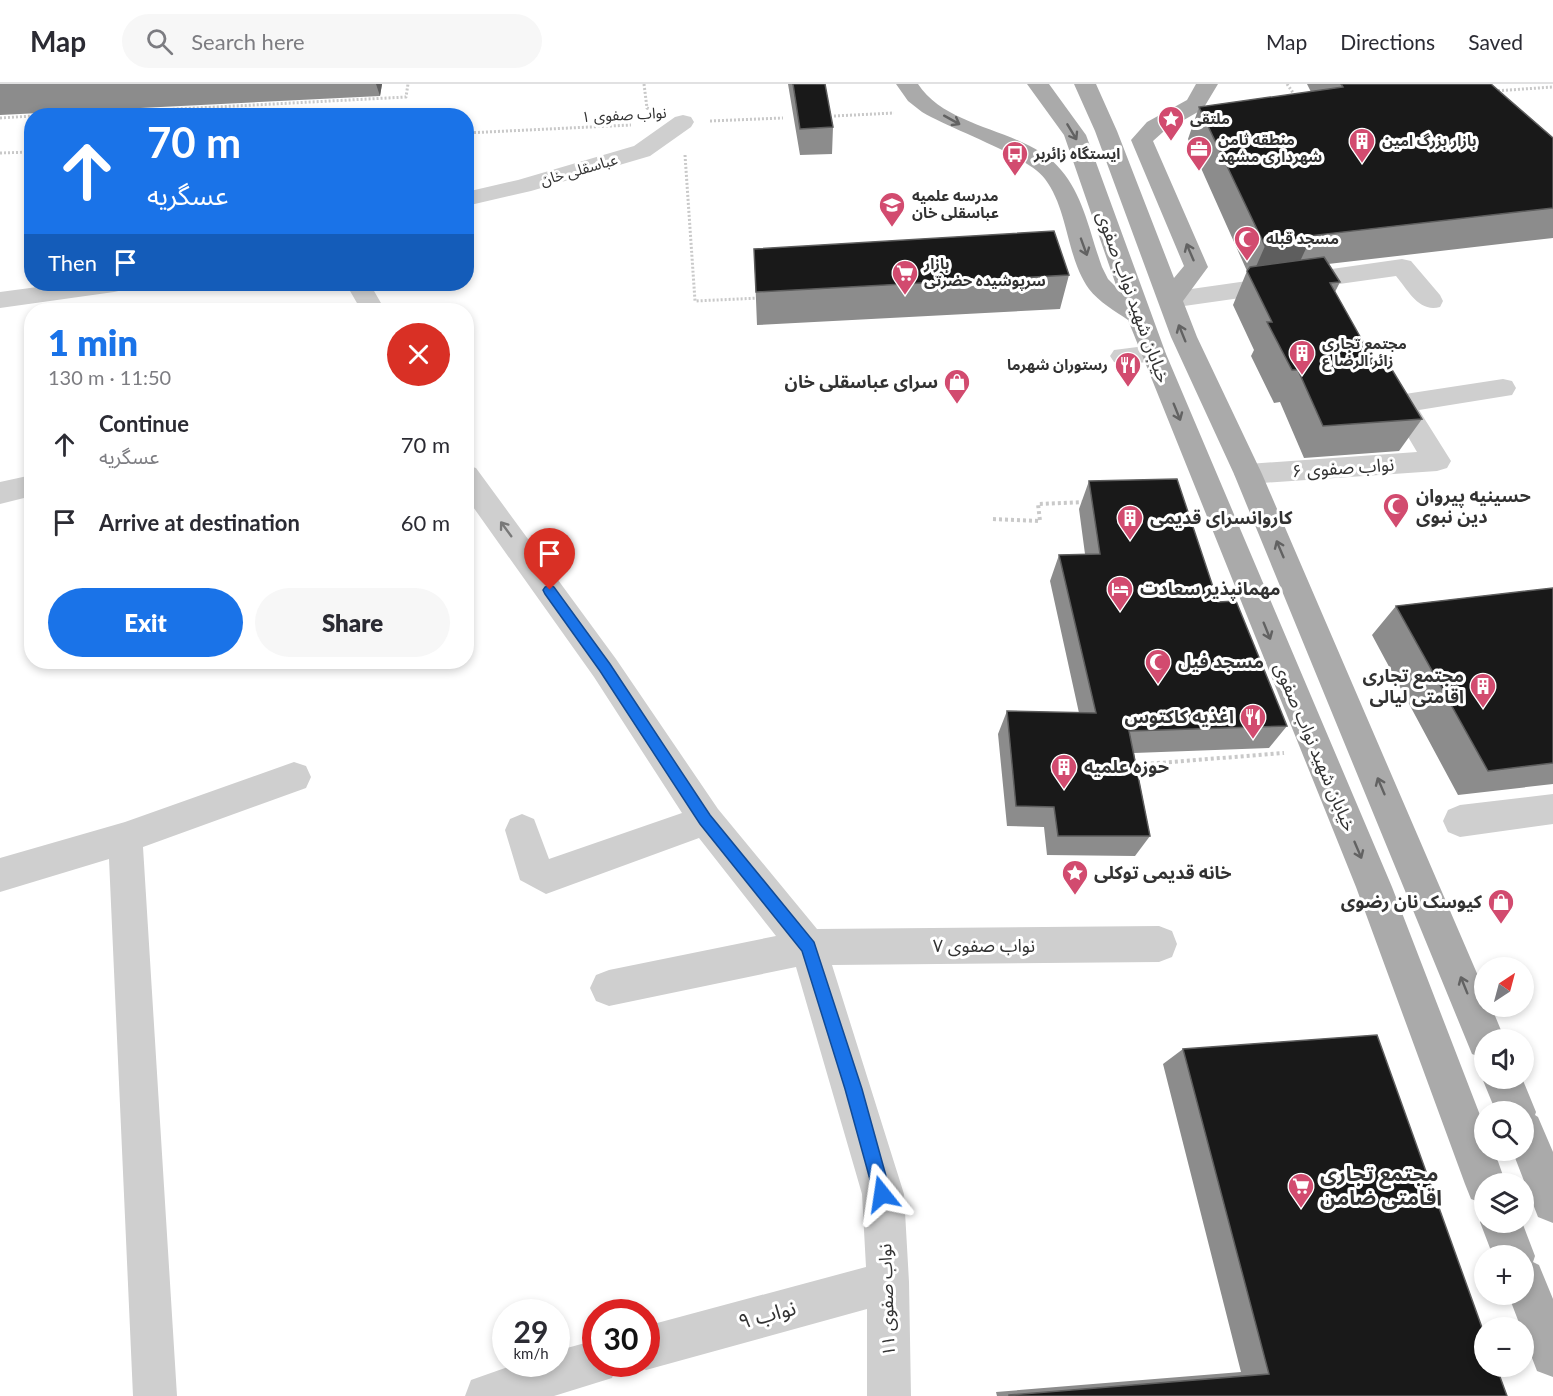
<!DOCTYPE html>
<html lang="en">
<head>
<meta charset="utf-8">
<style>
	:root { --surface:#fff; --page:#f7f7f7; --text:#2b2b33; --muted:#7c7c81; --line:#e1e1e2; --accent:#1a73e8 }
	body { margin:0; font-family:Lato,"Noto Sans Arabic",sans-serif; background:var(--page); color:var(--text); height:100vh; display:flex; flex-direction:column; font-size:22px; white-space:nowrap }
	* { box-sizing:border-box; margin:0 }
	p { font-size:20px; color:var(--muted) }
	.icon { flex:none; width:33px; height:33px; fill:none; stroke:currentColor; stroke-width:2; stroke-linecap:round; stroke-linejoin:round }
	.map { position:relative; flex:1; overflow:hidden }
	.sheet { position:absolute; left:24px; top:219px; width:450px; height:366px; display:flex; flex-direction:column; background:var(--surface); border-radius:24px; box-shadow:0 3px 9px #0003 }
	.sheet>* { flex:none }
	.banner { position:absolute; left:24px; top:24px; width:450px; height:183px; border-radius:24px; box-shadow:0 3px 9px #0003; background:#1a73e8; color:#fff; overflow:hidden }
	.needle { width:39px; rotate:36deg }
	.controls { position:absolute; left:1474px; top:873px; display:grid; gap:12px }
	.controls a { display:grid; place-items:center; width:60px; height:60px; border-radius:50%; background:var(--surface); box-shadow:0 3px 9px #0003; font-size:30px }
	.speed { position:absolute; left:492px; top:1215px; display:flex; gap:12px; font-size:30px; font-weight:700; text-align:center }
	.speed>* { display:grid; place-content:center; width:78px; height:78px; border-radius:50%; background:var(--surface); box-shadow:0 3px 9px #0003; line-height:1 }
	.speed small { font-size:15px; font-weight:400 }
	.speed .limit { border:9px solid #d22; background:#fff; color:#111 }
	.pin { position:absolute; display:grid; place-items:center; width:51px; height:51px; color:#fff; margin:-62px -26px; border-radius:50% 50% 50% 0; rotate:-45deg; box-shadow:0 0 6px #0007 }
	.pin .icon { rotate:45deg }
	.me { position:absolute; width:66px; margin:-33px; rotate:345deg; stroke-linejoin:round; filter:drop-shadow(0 0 4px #0008) }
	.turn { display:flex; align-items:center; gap:21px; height:126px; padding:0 24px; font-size:27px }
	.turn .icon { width:78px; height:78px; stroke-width:2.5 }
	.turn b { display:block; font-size:42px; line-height:51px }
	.then { display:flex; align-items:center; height:57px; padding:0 24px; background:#0003; gap:12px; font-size:22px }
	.round { display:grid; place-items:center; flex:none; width:63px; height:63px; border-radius:32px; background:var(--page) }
	.headline { display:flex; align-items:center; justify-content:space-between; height:102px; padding:0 24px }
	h1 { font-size:36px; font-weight:800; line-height:45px; color:var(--accent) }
	.cta { display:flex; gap:12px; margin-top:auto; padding:12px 24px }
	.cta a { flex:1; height:69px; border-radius:36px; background:var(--accent); color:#fff; font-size:24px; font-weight:800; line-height:69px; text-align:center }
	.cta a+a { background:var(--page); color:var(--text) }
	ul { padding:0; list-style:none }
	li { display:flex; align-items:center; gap:18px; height:78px; padding:0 24px }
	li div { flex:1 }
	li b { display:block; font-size:22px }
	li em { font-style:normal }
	header { display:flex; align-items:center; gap:36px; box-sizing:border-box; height:84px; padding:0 30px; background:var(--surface); border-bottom:2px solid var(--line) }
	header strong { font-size:28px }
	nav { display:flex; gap:33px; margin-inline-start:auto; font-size:21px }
	.search { width:420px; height:54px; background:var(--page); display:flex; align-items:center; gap:15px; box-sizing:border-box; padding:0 21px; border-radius:33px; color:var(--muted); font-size:22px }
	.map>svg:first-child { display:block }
</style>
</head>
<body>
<header>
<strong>Map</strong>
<div class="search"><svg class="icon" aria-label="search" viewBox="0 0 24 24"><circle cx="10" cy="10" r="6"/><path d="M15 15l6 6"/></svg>Search here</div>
<nav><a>Map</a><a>Directions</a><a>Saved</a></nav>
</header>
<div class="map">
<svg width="1553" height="1312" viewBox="0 0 1553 1312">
	<rect width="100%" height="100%" fill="#fff"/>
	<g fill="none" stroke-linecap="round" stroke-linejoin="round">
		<path stroke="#c9c9c9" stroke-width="3" stroke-dasharray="2 2" stroke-linecap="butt" d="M644,0l3,24 7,3
			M1287,0l9,13
			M1494,7l59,-4
			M45,32l361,-19 2,-13
			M834,32l60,-3
			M0,34l32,-2
			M710,37l73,-3
			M466,49l165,-8
			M0,69l32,-1
			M685,71l10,146 65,-3"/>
		<path stroke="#c9c9c9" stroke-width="4" stroke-dasharray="3 3" stroke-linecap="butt" d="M993,435l47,2 -2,-17 47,-2
			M1133,681l151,-12"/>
		<path fill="#cfcfcf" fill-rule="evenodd" d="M683,31l8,2 3,5 -3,5 -41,29 -119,35 -65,15v-14l52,-12 116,-34 41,-29z
			M1402,175l9,2 29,34 3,6 -3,6c-21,6 -32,-17 -44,-31l-226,32 -9,-2 -3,-6 3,-6 9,-2z
			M60,200h66l-3,6 -9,2 -114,16v-16z
			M346,200h24l15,26h-24z
			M1153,261l9,3 4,6 -4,6 -39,5 -9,-3 -4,-6 4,-6z
			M1503,295l9,2 4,7 -4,7 -93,15 32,51 -4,7 -10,3 -189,13 -10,-3 -4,-7 4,-7 10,-3 169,-12 -29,-49 4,-7z
			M466,381l10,3 140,191 102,150 99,120 342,-3 13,5 5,13 -5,13 -13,5 -327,3 72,229 5,88 2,114h-44v-87l-221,61 -16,-6h16v-38l220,-59 -4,-73 -66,-227 -187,39 -13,-5 -6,-13 6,-13 13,-5 167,-34 -77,-98 -153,56 -26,-14 -15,-50 5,-11 12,-5 12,5 15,40 133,-46 -88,-136 -128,-180z
			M32,391v21l-32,8v-22z
			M294,678l12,4 5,11 -5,11 -163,59 34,549h-44l-24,-537 -109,33v-34l125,-36z
			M1553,710v30l-93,13 -12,-5 -5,-11 5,-11 12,-5z
			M596,1256v24h22l-6,14 -58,18h-89l6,-16 45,-16h40v-13z"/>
		<path fill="#aaa" fill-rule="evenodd" d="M896,0h22c31,47 109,44 143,86 23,27 29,64 41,97l6,12 9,9 -53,-153 -37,-51h22l37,51 80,219 226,533 93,241v22h9l12,34h-21v20l-14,-5 -6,-15 -109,-297 -228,-567c-13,-9 -29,-18 -39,-31 -23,-32 -20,-78 -44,-110 -18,-24 -93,-49 -123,-67l-14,-11z
			M1074,0h22l21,47 57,147 10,-12 -53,-126 16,-18 40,-22 9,-16h22l-15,25 -40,23 -10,9 55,126 -25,34 14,36 65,137 223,518v14h6l14,34h-20v19l-13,-5 -238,-580 -63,-137 -76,-206z
			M1485,988v6h37l14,34 -1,3 3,2 15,35v71l-15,-6 -26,-67h12v-38h-28l-14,-34z
			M1485,1126v12h37l13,34 -2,6 6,3 14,34v78l-16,-6 -13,-34v-9h-3l-13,-34h16v-38h-31l-13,-34z"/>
	</g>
	<path fill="#8c8c8c" d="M0,0h382l-2,12 -380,19z
		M788,0h37l8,43 -1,27 -32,1z
		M1307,0h184l62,54v100l-225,26 12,18 -5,10 41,73 46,54 -23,32 -95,7 -24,-56 -6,1 -23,-47 3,-6 -21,-45 14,-34 -59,-132 11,-32 112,-15z
		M754,165l315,26 -9,34 -303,16z
		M1089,397l129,121 69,124 -18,22 -135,5 16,83 -15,20 -88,-1 -3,-28 -37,-1 -9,-92 9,-23 72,2 -29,-132 9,-26 26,-1 -6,-45z
		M1553,504v196l-95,11 -86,-160 24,-29z
		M1183,965l324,347h-510l-1,-4 245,-20 -78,-308z"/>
	<path fill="#5e5e5e" d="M376,0h6l-2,12z
		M1310,156l-15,32 -44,6 14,-32z"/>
	<path fill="#191919" stroke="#5e5e5e" stroke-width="1.5" d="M793,0h32l8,43 -33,2z
		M1341,0h150l62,54v70l-245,28 2,4 -45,6 -66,-139 144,-20z
		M1054,147l15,44 -313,17 -2,-43z
		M1324,173l16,25 -10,1 46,82 12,-2 34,56 -99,7 -25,-56h-6l-25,-48h5l-25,-51 3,-4z
		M1177,395l41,123 18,-1 51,125 -158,5 21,105h-92l-4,-29 -38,-1 -9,-95 89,2 -37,-158 41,-1 -11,-73z
		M1553,504v175l-65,8 -92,-165z
		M1377,951l108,301v30h11l11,30h-498v-1l260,-21 -86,-325z"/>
	<defs><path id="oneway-shaft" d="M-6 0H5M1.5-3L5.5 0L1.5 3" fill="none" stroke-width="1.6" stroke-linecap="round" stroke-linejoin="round" transform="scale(1.5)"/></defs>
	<g stroke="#626262">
		<use href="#oneway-shaft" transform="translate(952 36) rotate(29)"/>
		<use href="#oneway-shaft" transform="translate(1072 48) rotate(59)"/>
		<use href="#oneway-shaft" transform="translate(1084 163) rotate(70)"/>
		<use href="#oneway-shaft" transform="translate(1190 168) rotate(-113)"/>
		<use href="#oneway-shaft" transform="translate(1182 249) rotate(-112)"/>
		<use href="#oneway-shaft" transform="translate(1177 328) rotate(68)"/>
		<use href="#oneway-shaft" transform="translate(1280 465) rotate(-113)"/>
		<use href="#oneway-shaft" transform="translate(1267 547) rotate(68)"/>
		<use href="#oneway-shaft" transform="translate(1381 702) rotate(-113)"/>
		<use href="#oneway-shaft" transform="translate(1358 766) rotate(67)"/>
		<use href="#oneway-shaft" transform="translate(1464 901) rotate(-112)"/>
	</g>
	<use stroke="#797979" href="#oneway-shaft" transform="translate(506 445) rotate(-126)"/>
	<path fill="#1a73e8" stroke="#114b97" stroke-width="1.5" d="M550,501l4,2 56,77 100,151 104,127 48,147 29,105 -3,6 -6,3 -6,-3 -2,-6 -29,-105 -43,-138 -102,-127 -100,-153 -55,-77 -2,-4 2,-3z"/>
	<defs>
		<g id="sight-pin" transform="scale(1.35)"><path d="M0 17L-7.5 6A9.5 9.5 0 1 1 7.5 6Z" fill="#d24b6f" stroke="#fff"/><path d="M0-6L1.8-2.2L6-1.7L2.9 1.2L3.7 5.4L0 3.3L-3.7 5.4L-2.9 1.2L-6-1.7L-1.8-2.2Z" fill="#fff"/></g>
		<g id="building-pin" transform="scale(1.35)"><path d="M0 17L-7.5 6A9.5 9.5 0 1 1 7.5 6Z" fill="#d24b6f" stroke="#fff"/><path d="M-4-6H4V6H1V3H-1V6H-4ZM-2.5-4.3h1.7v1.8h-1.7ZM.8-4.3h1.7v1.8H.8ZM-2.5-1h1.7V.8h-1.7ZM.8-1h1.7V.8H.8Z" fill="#fff"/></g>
		<g id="office-pin" transform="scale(1.35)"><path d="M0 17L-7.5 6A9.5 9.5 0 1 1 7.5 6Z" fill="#d24b6f" stroke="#fff"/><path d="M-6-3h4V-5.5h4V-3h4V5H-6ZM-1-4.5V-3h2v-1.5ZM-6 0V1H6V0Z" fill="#fff"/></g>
		<g id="bus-pin" transform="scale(1.35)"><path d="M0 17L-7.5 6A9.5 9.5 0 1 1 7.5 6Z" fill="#d24b6f" stroke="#fff"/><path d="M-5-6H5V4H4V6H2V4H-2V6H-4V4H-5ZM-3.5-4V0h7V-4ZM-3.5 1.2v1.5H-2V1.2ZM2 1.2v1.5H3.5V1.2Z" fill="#fff"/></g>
		<g id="university-pin" transform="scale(1.35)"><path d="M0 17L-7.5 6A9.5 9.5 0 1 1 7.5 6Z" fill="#d24b6f" stroke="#fff"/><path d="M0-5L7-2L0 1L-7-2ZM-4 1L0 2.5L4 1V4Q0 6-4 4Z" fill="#fff"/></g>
		<g id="mosque-pin" transform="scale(1.35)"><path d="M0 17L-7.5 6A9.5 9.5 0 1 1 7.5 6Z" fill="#d24b6f" stroke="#fff"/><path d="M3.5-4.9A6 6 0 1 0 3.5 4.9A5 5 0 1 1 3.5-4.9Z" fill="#fff"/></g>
		<g id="supermarket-pin" transform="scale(1.35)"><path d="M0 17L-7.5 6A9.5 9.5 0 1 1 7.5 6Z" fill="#d24b6f" stroke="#fff"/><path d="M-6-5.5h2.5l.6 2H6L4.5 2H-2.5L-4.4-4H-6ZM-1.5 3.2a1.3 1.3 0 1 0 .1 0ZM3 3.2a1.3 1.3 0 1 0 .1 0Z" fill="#fff"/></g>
		<g id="restaurant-pin" transform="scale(1.35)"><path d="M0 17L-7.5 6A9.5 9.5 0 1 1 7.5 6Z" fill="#d24b6f" stroke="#fff"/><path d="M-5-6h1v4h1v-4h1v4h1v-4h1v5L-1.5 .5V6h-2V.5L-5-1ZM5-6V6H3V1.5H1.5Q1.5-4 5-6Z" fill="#fff"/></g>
		<g id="shop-pin" transform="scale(1.35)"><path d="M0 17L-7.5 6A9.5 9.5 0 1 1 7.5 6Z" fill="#d24b6f" stroke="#fff"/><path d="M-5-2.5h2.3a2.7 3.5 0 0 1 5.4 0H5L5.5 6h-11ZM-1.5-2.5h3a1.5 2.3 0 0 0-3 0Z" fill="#fff"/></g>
		<g id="hotel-pin" transform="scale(1.35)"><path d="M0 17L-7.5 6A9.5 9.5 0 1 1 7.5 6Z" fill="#d24b6f" stroke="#fff"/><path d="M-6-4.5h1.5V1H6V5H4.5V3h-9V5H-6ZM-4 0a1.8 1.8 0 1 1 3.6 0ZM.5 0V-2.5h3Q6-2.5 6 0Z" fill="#fff"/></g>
	</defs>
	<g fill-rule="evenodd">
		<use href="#sight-pin" x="1171" y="35"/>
		<use href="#building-pin" x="1362" y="57"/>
		<use href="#office-pin" x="1199" y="65"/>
		<use href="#bus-pin" x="1015" y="70"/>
		<use href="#university-pin" x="892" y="121"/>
		<use href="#mosque-pin" x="1247" y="155"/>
		<use href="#supermarket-pin" x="905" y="189"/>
		<use href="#building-pin" x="1302" y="269"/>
		<use href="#restaurant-pin" x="1128" y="281"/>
		<use href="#shop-pin" x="957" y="298"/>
		<use href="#mosque-pin" x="1396" y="422"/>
		<use href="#building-pin" x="1130" y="434"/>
		<use href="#hotel-pin" x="1120" y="505"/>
		<use href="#mosque-pin" x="1158" y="578"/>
		<use href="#building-pin" x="1483" y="602"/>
		<use href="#restaurant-pin" x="1253" y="633"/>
		<use href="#building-pin" x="1064" y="683"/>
		<use href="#sight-pin" x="1075" y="789"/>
		<use href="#shop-pin" x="1501" y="818"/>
		<use href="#supermarket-pin" x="1301" y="1102"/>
	</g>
	<g text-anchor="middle" stroke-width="6" stroke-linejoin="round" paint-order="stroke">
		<g font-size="15" fill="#323232" stroke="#fff">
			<text transform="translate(624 31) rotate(-3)" y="5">نواب صفوی ۱</text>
			<text transform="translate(579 86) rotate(-16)" y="5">عباسقلی خان</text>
		</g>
		<g font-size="15" font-weight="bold" fill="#323232" stroke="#fff" text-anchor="start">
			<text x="1190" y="40">ملتقى</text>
			<text x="1218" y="61">منطقه ثامن<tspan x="1218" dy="17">شهرداری مشهد</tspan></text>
			<text x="1382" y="62">بازار بزرگ امین</text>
			<text x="1034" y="75">ایستگاه زائربر</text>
			<text x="912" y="117">مدرسه علمیه<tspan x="912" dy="17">عباسقلی خان</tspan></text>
			<text x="1266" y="160">مسجد قبله</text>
			<text x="924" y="185">بازار<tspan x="924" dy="17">سرپوشیده حضرتی</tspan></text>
			<text x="1322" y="265">مجتمع تجاری<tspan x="1322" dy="17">زائر الرضا ع</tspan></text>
			<text x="1108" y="286" text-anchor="end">رستوران شهرما</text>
		</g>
		<g font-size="18" fill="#323232" stroke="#fff">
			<text transform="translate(1133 213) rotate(70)" y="6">خیابان شهید نواب صفوی</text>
			<text transform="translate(1343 384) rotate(-4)" y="6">نواب صفوی ۶</text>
			<text transform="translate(1315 663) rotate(67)" y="6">خیابان شهید نواب صفوی</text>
			<text x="984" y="868">نواب صفوی ۷</text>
			<text transform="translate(887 1216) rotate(-92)" y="6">نواب صفوی ۱۱</text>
		</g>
		<g font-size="18" font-weight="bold" fill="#323232" stroke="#fff" text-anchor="start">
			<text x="938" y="304" text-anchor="end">سرای عباسقلی خان</text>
			<text x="1416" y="418">حسینیه پیروان<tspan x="1416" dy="21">دین نبوی</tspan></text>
			<text x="1150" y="440">کاروانسرای قدیمی</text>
			<text x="1140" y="511">مهمانپذیر سعادت</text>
			<text x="1178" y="584">مسجد فیل</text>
			<text x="1464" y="598" text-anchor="end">مجتمع تجاری<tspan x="1464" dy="21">اقامتی لیالی</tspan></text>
			<text x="1234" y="639" text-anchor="end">اغذیه کاکتوس</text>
			<text x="1084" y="689">حوزه علمیه</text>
			<text x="1094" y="795">خانه قدیمی توکلی</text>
			<text x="1482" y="824" text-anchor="end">کیوسک نان رضوی</text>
		</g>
		<g font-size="21" font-weight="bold" fill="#323232" stroke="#fff" text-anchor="start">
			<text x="1320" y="1097">مجتمع تجاری<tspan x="1320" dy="24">اقامتی ضامن</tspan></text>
		</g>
		<g font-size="21" fill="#323232" stroke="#fff">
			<text transform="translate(767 1231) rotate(-15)" y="7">نواب ۹</text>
		</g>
	</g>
</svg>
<div class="controls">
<a><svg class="needle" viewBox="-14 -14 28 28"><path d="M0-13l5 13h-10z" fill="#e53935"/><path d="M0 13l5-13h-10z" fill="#7c7c81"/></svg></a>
<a><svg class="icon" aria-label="sound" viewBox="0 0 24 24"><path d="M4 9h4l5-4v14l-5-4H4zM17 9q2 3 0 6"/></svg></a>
<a><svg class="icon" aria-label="search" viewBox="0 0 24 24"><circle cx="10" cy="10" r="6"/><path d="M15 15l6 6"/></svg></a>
<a><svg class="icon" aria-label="layers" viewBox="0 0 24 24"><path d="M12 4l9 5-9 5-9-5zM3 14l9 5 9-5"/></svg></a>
<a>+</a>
<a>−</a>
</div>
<div class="speed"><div>29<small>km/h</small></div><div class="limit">30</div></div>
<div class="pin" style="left:550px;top:506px;background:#d93025"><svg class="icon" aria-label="arrive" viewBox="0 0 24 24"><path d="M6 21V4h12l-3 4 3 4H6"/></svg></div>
<svg class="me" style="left:882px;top:1110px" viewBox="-20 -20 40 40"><path d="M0-17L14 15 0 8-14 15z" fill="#1a73e8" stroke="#fff" stroke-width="4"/></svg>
<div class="banner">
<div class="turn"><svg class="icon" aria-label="ahead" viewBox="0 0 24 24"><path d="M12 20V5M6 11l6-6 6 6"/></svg><div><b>70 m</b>عسگریه</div></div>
<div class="then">Then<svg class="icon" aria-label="arrive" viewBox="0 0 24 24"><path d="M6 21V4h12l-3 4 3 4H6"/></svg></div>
</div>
<section class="sheet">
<div class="headline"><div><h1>1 min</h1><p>130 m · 11:50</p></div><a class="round" style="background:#d93025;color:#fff"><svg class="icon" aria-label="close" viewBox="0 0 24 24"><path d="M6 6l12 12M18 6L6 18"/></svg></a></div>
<ul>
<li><svg class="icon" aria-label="ahead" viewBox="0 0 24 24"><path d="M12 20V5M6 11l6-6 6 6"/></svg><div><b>Continue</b><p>عسگریه</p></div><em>70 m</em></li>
<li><svg class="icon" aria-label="arrive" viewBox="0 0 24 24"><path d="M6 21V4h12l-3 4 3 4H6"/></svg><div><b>Arrive at destination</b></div><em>60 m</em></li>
</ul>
<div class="cta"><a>Exit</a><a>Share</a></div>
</section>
</div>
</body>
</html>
